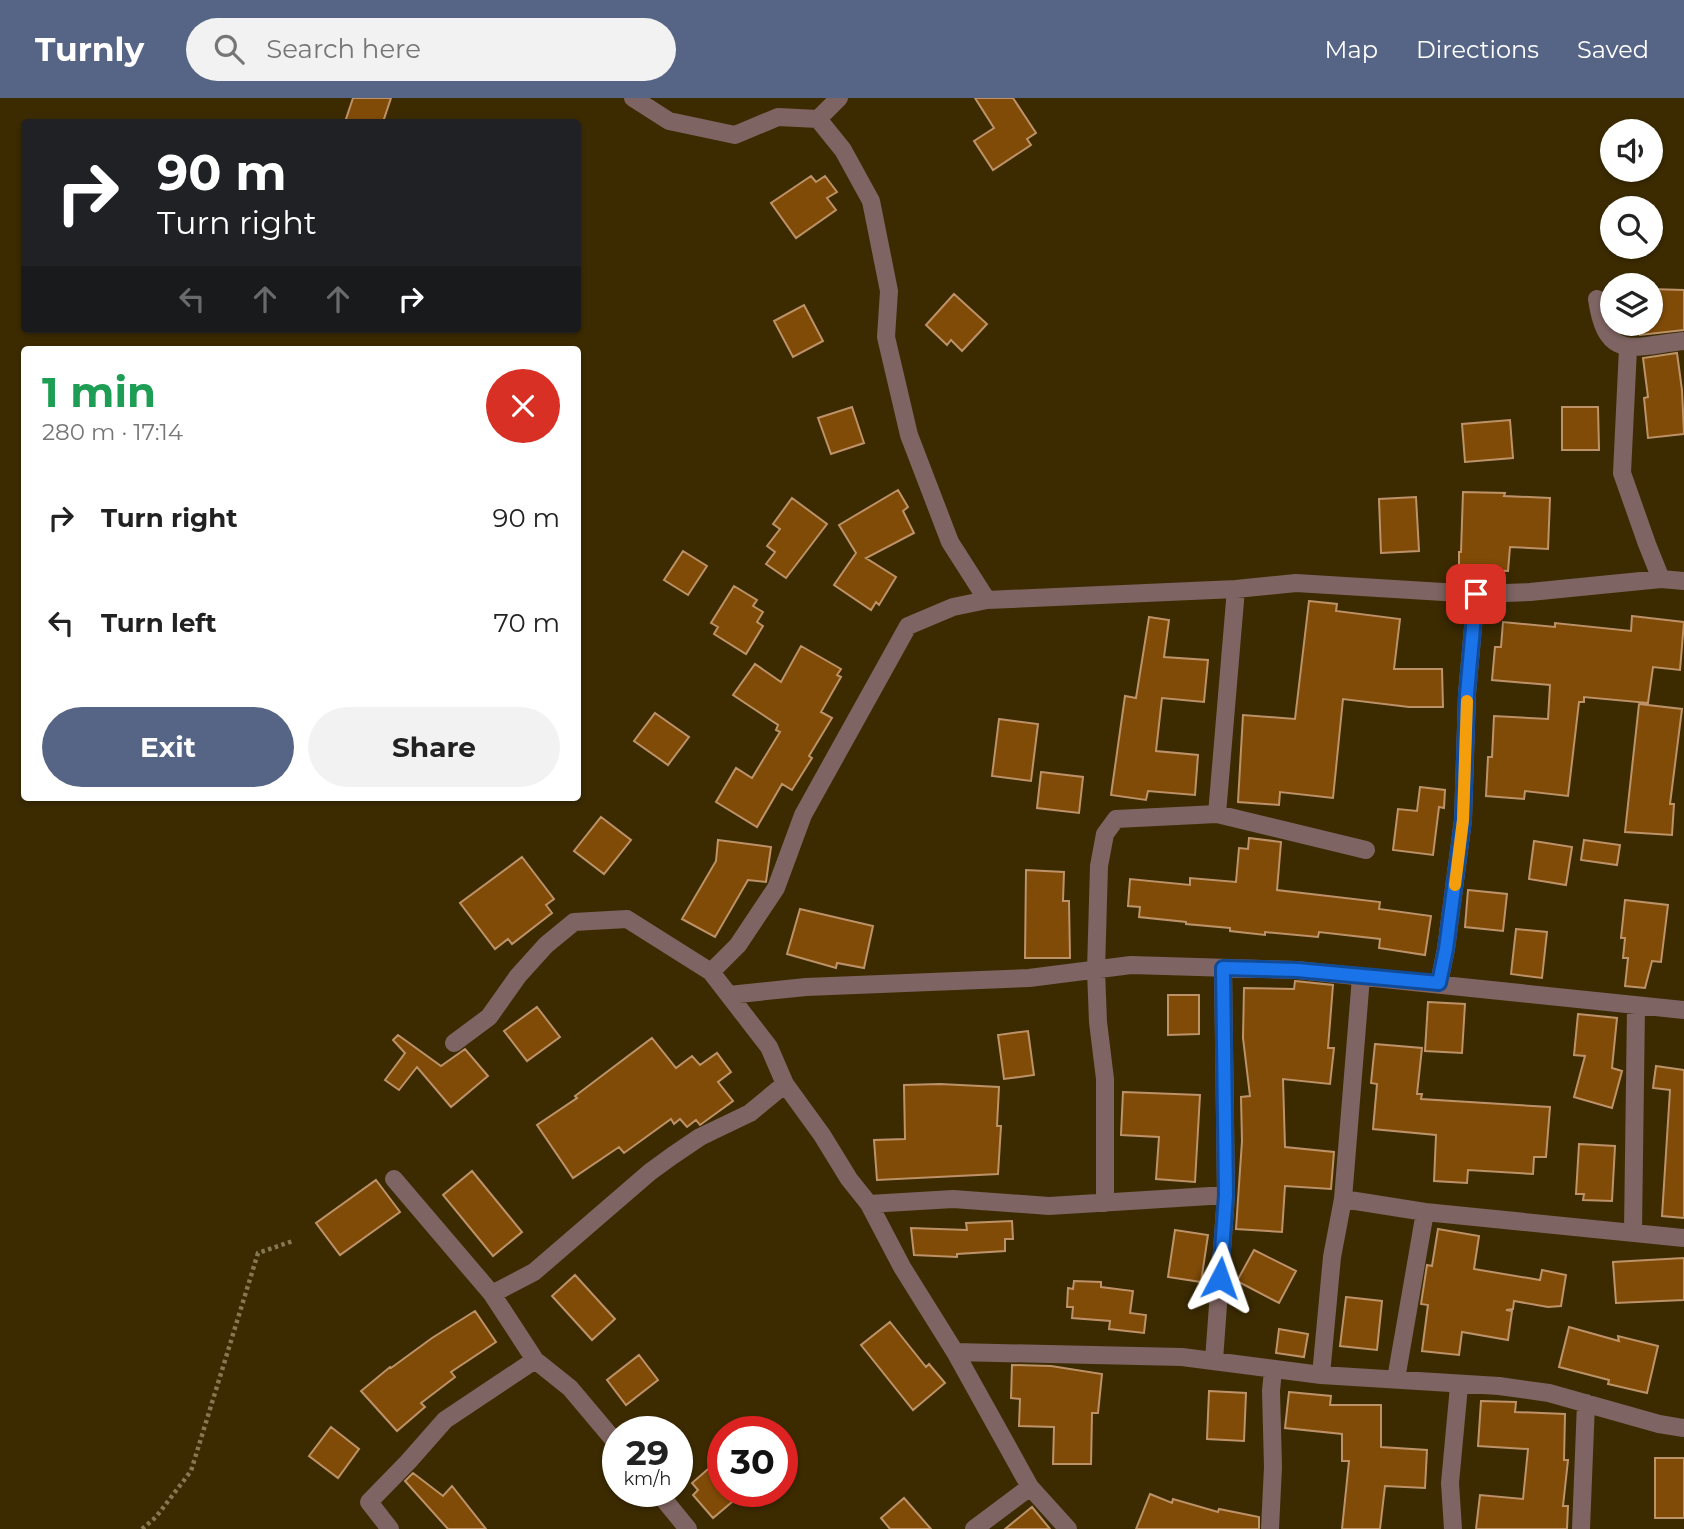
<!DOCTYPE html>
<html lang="en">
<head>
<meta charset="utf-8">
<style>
	:root { --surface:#fff; --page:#f2f2f2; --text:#222; --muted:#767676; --accent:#566585 }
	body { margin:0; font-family:Montserrat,sans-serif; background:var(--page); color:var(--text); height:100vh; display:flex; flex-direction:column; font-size:26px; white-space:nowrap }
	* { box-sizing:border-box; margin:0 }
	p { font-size:23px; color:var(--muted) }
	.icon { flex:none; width:38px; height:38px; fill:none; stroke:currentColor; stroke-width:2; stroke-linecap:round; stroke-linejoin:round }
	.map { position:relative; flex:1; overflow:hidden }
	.details { position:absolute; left:21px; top:248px; width:560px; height:455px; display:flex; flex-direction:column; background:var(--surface); border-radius:7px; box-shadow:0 2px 5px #0004 }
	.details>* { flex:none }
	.guide { position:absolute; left:21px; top:21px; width:560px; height:214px; border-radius:7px; box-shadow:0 2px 5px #0004; background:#202124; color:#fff; overflow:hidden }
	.tools { position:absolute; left:1600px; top:21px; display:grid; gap:14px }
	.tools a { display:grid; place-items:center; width:63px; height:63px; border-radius:50%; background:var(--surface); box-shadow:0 2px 5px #0004; font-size:35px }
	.speed { position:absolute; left:602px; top:1318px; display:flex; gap:14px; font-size:35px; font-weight:700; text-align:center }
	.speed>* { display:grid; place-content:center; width:91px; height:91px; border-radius:50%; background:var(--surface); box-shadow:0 2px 5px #0004; line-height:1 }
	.speed small { font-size:18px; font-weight:400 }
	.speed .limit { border:10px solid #d22; background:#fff; color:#111 }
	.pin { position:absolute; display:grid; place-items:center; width:60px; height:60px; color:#fff; margin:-30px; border-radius:14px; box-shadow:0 4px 10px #0006 }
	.me { position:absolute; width:77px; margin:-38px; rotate:4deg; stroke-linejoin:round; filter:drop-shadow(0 0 5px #0008) }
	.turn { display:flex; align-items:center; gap:24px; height:147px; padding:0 21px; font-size:32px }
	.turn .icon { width:91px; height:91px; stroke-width:2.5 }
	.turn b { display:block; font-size:49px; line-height:60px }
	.lanes { display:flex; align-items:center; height:66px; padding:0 21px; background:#0003; justify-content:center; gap:35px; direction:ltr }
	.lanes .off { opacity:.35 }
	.round { display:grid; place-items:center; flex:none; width:74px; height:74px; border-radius:37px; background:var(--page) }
	.head { display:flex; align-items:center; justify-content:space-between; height:119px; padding:0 21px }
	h1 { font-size:42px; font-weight:700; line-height:52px; color:#1e9e55 }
	.primary-button { display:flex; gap:14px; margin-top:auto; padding:14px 21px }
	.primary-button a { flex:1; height:80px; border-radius:42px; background:var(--accent); color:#fff; font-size:28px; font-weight:700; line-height:80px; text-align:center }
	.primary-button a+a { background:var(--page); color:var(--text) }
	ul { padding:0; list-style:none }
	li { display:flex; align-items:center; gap:21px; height:105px; padding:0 21px }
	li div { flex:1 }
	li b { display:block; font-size:26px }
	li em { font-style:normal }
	header { display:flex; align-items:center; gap:42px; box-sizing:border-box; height:98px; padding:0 35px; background:var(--accent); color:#fff }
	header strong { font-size:33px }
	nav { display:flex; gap:38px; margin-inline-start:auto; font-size:24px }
	.search { width:490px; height:63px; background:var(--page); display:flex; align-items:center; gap:18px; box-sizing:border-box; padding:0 24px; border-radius:38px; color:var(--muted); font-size:26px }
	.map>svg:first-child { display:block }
</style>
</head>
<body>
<header>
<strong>Turnly</strong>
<div class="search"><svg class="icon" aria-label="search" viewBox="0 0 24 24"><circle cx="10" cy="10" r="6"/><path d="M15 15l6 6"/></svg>Search here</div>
<nav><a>Map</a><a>Directions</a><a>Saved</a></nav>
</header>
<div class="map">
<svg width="1684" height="1431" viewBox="0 0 1684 1431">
	<rect width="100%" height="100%" fill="#3c2b01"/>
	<path fill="#7f4b07" stroke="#bd9269" stroke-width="2" d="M353,0h38l-8,24h-38z
		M975,0h38l23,35 -9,6 4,6 -38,25 -19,-29 20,-13z
		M811,78l5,6 9,-6 12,16 -10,6 9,12 -40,28 -25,-35z
		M1650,191l34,1v40l-44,5 -1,-11h11z
		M954,196l33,30 -25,27 -11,-11 -4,5 -21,-20z
		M804,207l19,36 -30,16 -19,-36z
		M1677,255l5,37 2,44 -36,4 -4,-40 4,-1 -5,-39z
		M852,309l12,36 -33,11 -13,-36z
		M1562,309h36l1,43h-37z
		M1510,322l3,38 -48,4 -3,-38z
		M898,392l10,17 -5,4 11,22 -48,25 30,19 -17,28 -3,-3 -5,8 -37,-25 22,-32 -17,-28z
		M1463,394l42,1 -1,3 46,2 -2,51 -38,-2 -2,24 -49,-2v-17h2z
		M1416,399l3,54 -38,2 -2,-54z
		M792,400l35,26 -41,54 -20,-14 9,-12 -8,-6 13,-17 -7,-5z
		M683,453l24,15 -19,29 -24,-15z
		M734,488l23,14 -4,6 10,6 -6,10 6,4 -17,28 -32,-20 4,-7 -7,-4z
		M1309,503l28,3 -1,7 64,8 -6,50h48l1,38h-34l-66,-8 -10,99 -53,-6 -1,13 -41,-3 5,-87 52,4z
		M1632,518l52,6 -4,48 -27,-3 -5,36 -64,-6v5h-5l-11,94 -43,-5 -1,8 -38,-3 2,-39h4l2,-41 54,3 2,-34 -58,-5 3,-33h6l2,-25 52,5v-4l76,8z
		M1149,519l20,3 -5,37 44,3 -4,42 -42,-4 -6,53 42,4 -3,40 -47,-4 -2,9 -35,-5 14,-99 11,2z
		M801,548l40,23 -4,6 4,2 -20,35 11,6 -23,38 3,2 -20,32 -10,-6 -25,43 -41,-25 20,-34 16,10 28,-46 -4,-2 2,-5 -45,-30 22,-31 26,18z
		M1639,606l43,5 -12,95h4l-2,31 -47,-3z
		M655,615l34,24 -21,28 -34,-24z
		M999,621l39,5 -7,57 -39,-5z
		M1041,674l42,5 -4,36 -42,-5z
		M1420,689l25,3 -1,18 -5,-1 -6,48 -40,-5 5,-41 19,2z
		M601,719l30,23 -27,34 -30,-23z
		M1249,740l32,4 -4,48 103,12 -1,7 52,7 -6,39 -46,-7 1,-9 -61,-7 -1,5 -53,-5v3l-35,-4v-3l-44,-4v-2l-47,-5 1,-10 -12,-1 2,-27 60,6v-7l46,4 3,-34 9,1z
		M718,742l53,7 -5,35 -18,-2 -33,57 -33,-18 34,-58z
		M1584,742l36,5 -3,20 -36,-5z
		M1534,743l38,6 -6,38 -37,-6z
		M522,759l32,42 -8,6 6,8 -40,31 -4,-5 -13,10 -35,-46z
		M1026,772l38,2 -1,29h6l1,57h-45z
		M1468,792l39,4 -4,37 -38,-4z
		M1625,802l43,5 -7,57 -9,-1 -7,27 -20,-2 3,-28h-5l2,-20h-4z
		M800,811l73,17 -9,42 -27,-5 -1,5 -49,-14z
		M1516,831l31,3 -5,46 -31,-4z
		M1295,883l38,4 -5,63h6l-4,36 -47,-5 2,68 49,5 -3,37 -46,-3 -3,46 -46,-3 6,-88 -1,-44 9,-1 -7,-58 1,-50 50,1z
		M1168,897h31v39l-31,1z
		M1428,904l37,2 -3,49 -37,-2z
		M537,909l23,30 -33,24 -23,-30z
		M1578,916l39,4 -5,50 10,3 -10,37 -38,-11 11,-41 -11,-1z
		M1028,933l6,44 -30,4 -6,-44z
		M398,937l43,31 24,-17 23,27 -37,31 -34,-40 -18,23 -14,-10 20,-27 -12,-13z
		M652,940l24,30 16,-12 8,9 17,-12 14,19 -13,10 15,19 -33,24 -4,-5 -9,7 -7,-8 -6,5 -3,-5 -47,34 -5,-6 -46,31 -36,-53 40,-27 -2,-2z
		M1375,946l47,4 -5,46h5l-1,5 129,8 -4,50h-12l-1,17 -65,-4 -1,13 -33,-2 2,-46 -63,-6 4,-45 -6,-1z
		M1656,968l28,4v148l-22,-2 8,-126 -17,-2z
		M940,986l59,3 -2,39h4l-3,48 -121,6 -3,-40 31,-1 -1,-54z
		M1123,994l77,3 -5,87 -39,-3 3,-42 -38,-2z
		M1579,1046l36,2 -3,55 -29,-1 1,-6h-8z
		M472,1073l50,61 -29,24 -50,-61z
		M376,1082l24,32 -60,43 -24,-32z
		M1012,1123l1,18h-8v12l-48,3v3l-43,-2 -3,-27 56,2 -1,-7z
		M1438,1131l41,7 -5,33 66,11 2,-10 24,5 -5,31 -13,1 -34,-6 -1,8 -7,1 6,1 -4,29 -46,-8 -3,23 -37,-4 6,-46 -7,-1 6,-39 5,1z
		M1175,1132l33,5 -7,47 -33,-5z
		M1254,1152l42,21 -17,32 -42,-22z
		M1684,1160v42l-68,3 -3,-41z
		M575,1177l40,44 -23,21 -40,-44z
		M1074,1183l27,1v5l32,4 -3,22 16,2 -2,18 -35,-4 1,-8 -38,-3 1,-11h-6l1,-19 5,1z
		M1346,1199l36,4 -5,49 -37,-4z
		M475,1213l21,31 -45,30 4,5 -34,26 4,4 -28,24 -36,-40 29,-24 1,1 41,-30z
		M890,1224l36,45 3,-3 16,19 -32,27 -52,-65z
		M1569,1229l50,14 -1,-5 40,10 -11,47 -39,-9 1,-4 -50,-13z
		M1279,1231l29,5 -4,23 -28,-4z
		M639,1257l19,25 -32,25 -19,-25z
		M1012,1267l39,1 51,8 -4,39h-6l-1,51h-38l1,-37 -35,-1 1,-27 -9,-1z
		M1209,1293l37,2 -2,48 -37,-2z
		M1289,1294l42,4 -1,9h51v42l46,3 -2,38 -40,-2 -5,43h-38l7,-68h-7v-27l-57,-6z
		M1481,1303l35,1 -1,10 50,2 -1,46h4l-5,46h5l-1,23h-91l4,-34 43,4 5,-50 -50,-3z
		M331,1329l28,22 -21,29 -29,-22z
		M723,1358v35h22l-32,27 -20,-23 5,-5 -6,-7z
		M1655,1360h29v60h-29z
		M413,1375l30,23 9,-10 34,43h-38l-43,-48z
		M1150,1396l22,9 1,-4 45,13 1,-3 40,8v12h-123z
		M904,1400l27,31h-41l-9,-11z
		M1032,1409l18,22h-45z"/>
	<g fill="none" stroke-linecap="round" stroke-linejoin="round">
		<path stroke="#877854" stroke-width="4.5" stroke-dasharray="3.5 3.5" stroke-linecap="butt" d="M142,1431l14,-12 35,-46 67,-218 35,-12"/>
		<path stroke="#7e6462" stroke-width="18" d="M633,0l36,23 66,14 43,-18 40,2 25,31 28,51 18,90 -3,46 23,98 41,107 37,58
			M818,21l21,-21
			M1597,201c9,64 37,47 87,42
			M1628,250l-6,125 25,71 14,35
			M1217,716l19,-225
			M711,874l27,-27 38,-57 27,-73 105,-189 45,-19 34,-7 249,-11 60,-6 180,11 54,-2 131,-13 23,2
			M1439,885l7,-34 17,-129 4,-126 9,-100
			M729,897l77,-8 223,-9 102,-13 166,5 387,40
			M454,945l35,-26 29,-41 28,-31 28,-23 53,-3 84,53 58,75 16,37 37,51 27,44 20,25 33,63 53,85 75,135 38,42
			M394,1081l98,115 43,66 35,28 48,57
			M1343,1101l82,13 259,26
			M1105,1105v-124l-7,-57 -2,-52 3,-104 6,-32 11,-15 101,-5 149,36
			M869,1106l84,-5 96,7 177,-11
			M1633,1133l3,-225
			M492,1196l42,-22 116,-100 22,-16 28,-19 50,-24 35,-29
			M955,1254l227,5 139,18 178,11 50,7 110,31 25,4
			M1214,1262l12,-165 -3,-227
			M1321,1277l11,-118 11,-58 18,-222
			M1396,1281l29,-167
			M657,1393l31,38
			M390,1431l-21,-27 39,-40 37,-42 90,-60
			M974,1431l56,-42
			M1270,1431l3,-62 -2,-76 2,-21
			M1453,1431l-3,-46 9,-97
			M1581,1431l5,-126"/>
	</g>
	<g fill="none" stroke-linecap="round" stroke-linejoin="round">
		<g stroke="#114b97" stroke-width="18">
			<path id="route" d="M1220,1180l6,-83 -3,-227 74,2 142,13 7,-34 17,-129 4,-126 9,-100"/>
		</g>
		<use href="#route" stroke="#1a73e8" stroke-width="12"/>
		<path stroke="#f59e0b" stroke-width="12" d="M1455,787l8,-65 4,-119"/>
	</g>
</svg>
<div class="tools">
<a><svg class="icon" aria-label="sound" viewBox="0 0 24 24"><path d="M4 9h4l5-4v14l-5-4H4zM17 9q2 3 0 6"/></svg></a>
<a><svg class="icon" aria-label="search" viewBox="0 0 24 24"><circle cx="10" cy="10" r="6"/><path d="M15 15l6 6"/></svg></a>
<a><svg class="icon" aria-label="layers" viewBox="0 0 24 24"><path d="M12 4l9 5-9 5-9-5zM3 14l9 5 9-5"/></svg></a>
</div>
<div class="speed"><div>29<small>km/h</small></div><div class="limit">30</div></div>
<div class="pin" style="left:1476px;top:496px;background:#d93025"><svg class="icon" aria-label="arrive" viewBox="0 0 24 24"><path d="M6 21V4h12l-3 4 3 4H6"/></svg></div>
<svg class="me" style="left:1220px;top:1180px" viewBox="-20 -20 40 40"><path d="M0-17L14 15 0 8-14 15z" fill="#1a73e8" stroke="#fff" stroke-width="4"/></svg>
<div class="guide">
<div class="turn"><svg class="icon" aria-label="right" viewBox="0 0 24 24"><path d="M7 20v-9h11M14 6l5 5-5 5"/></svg><div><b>90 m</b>Turn right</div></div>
<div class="lanes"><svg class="icon off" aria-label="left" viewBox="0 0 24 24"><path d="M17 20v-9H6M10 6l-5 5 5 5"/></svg><svg class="icon off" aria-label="ahead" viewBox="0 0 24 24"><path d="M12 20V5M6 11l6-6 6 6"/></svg><svg class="icon off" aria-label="ahead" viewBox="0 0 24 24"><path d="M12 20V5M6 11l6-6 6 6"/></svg><svg class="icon" aria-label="right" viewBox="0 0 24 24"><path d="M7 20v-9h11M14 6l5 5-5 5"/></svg></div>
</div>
<section class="details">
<div class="head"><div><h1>1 min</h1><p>280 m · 17:14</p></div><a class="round" style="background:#d93025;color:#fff"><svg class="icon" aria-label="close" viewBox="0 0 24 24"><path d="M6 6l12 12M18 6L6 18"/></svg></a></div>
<ul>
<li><svg class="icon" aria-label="right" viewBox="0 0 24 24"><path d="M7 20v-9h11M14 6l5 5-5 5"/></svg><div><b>Turn right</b></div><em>90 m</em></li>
<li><svg class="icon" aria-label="left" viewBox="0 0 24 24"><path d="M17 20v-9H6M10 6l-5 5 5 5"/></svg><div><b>Turn left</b></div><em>70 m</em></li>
</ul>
<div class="primary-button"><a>Exit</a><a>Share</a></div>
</section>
</div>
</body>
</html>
